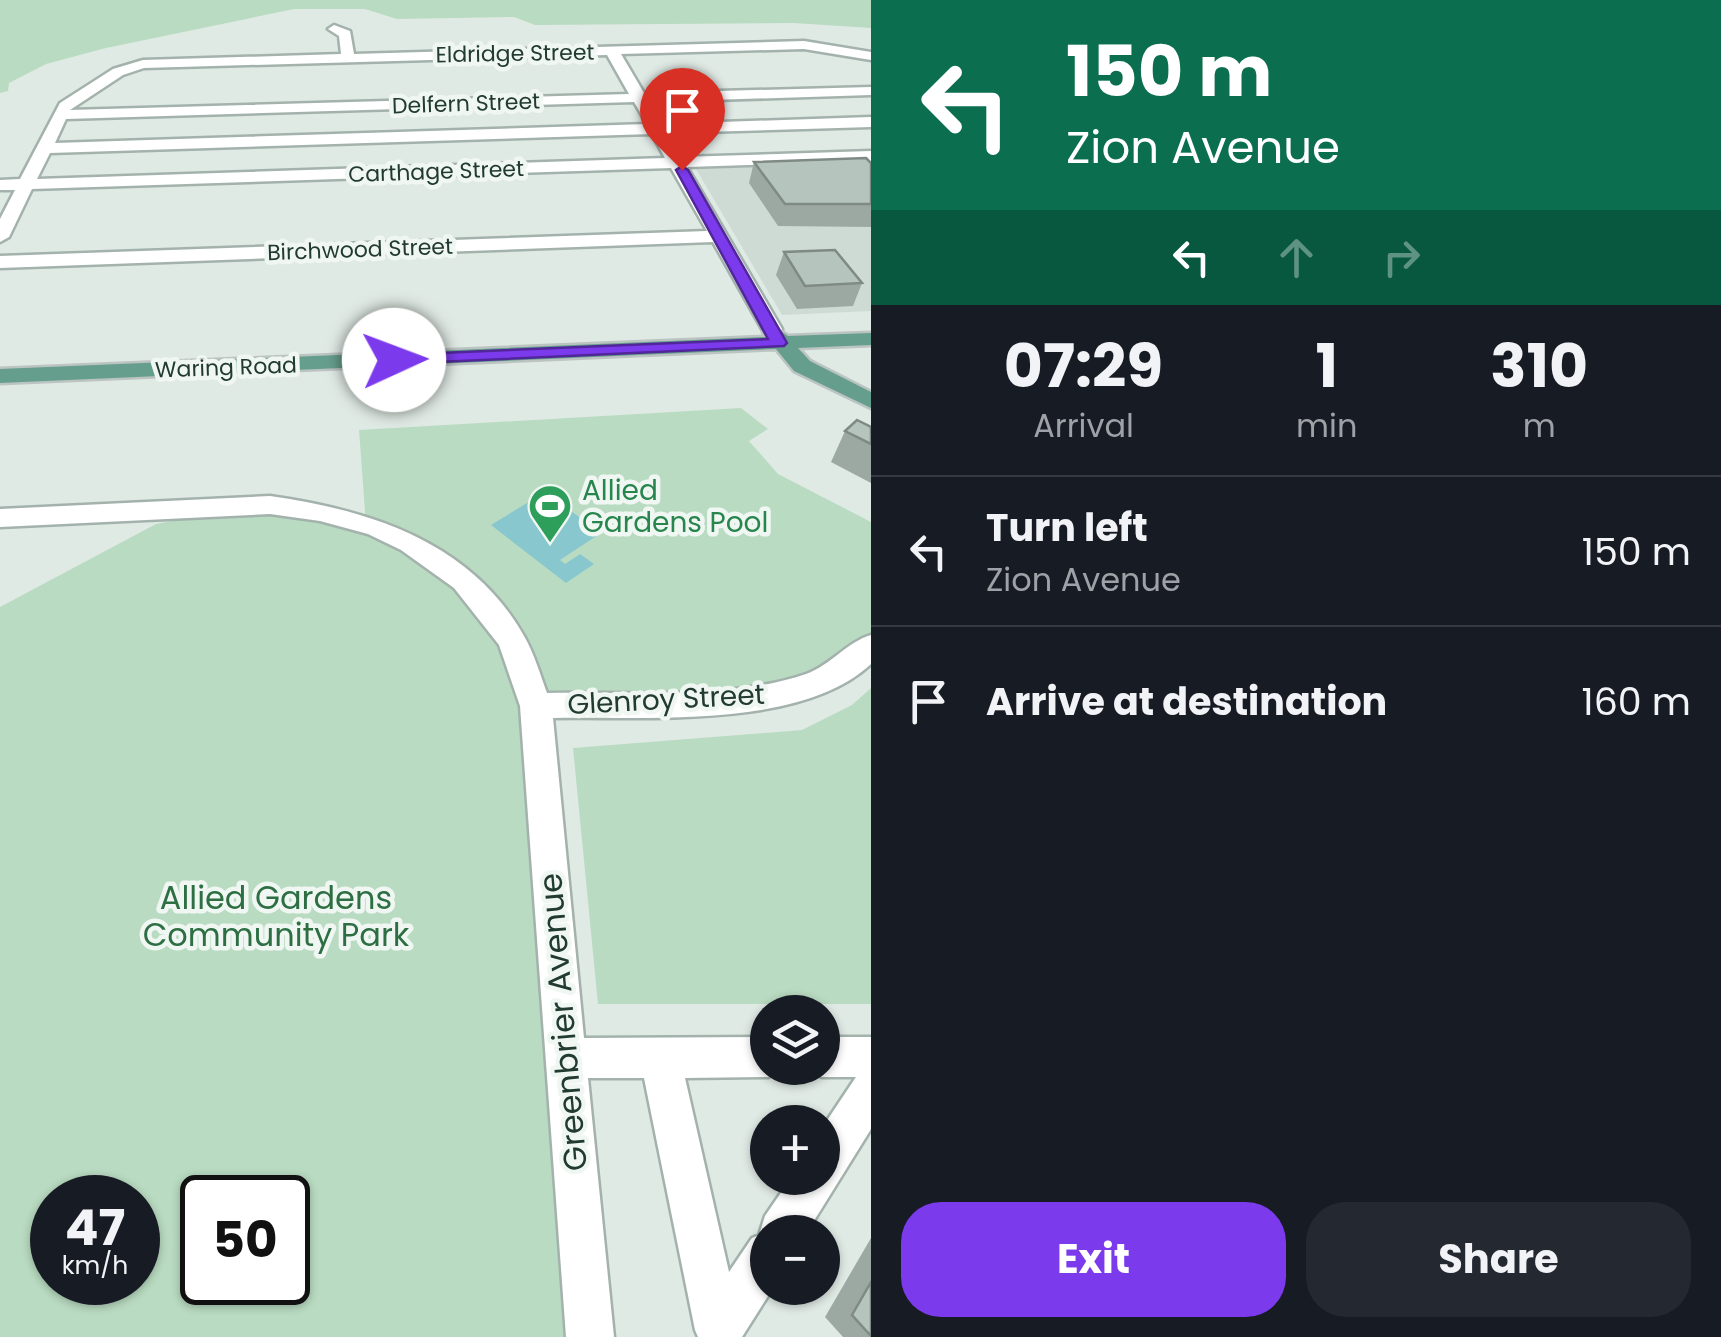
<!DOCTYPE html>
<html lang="en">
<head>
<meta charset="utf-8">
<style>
	:root { --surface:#171b24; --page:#242831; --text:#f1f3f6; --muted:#9ea1a6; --line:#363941; --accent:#7c3aed }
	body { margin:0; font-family:Poppins,sans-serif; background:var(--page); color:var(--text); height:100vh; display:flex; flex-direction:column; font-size:38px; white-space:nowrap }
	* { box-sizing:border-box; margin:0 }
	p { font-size:32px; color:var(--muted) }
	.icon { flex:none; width:55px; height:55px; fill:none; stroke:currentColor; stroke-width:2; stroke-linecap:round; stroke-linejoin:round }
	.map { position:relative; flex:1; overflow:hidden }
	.panel { display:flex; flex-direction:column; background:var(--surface); width:850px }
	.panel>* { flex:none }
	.banner { background:#0b6e4f; color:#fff; overflow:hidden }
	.fabs { position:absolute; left:750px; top:995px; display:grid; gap:20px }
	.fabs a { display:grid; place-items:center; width:90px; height:90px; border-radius:50%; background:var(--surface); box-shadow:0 2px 8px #0004; font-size:50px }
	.speed { position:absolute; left:30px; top:1175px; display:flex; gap:20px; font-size:50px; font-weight:700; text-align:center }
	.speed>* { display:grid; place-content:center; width:130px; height:130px; border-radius:50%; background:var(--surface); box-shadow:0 2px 8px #0004; line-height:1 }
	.speed small { font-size:25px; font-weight:400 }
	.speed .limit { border:5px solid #111; border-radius:15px; background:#fff; color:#111 }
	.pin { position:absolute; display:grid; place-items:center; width:85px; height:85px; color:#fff; margin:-102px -42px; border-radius:50% 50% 50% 0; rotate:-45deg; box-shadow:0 0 10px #0007 }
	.pin .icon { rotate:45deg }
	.me { position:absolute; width:110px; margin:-55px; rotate:88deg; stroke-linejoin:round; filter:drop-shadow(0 0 8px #0008) }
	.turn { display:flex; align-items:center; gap:35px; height:210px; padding:0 30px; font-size:45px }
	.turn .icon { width:130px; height:130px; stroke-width:2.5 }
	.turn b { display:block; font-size:70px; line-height:85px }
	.lanes { display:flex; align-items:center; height:95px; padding:0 30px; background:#0003; justify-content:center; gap:50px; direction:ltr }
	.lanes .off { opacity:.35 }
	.eta { display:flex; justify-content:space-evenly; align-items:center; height:170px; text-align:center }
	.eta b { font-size:60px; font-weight:700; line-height:70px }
	.cta { display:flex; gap:20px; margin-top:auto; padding:20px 30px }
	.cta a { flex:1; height:115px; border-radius:40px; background:var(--accent); color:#fff; font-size:40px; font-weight:700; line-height:115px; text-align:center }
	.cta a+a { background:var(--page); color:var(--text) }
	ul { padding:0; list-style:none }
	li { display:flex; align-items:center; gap:30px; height:150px; padding:0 30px; border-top:2px solid var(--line) }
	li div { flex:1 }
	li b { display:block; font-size:38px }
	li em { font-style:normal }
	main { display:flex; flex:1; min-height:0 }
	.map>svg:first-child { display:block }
</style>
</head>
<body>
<main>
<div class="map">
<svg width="871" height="1337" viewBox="0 0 871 1337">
	<rect width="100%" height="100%" fill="#e0eae5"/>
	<path fill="#cedad4" d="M871,163v148l-89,4 -86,-146z"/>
	<path fill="#b9dbc1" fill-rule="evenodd" d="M0,0h871v28l-77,-5 -259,2 -21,-8 -117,2 -32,-10h-71l-188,39 -60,16 -37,19 -1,8 -8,2z
		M741,408l27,21 -19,12 29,33 93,48v117l-76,51 -260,17 55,630h-590v-730l156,-83 92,-18 118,19 -7,-95zM52,1198h86v84h-86zM202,1198h86v84h-86z
		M871,688v316h-273l-25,-256 229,-18 50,-25z"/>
	<path fill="#89c7ce" d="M545,492l56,41 -41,27 5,4 15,-10 14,10 -28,19 -75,-58z"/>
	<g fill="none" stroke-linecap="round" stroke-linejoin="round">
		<g stroke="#a3b2ac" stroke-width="5">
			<path id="minor" d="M334,25l16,6 4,23 450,-13 67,11v8l-67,-11 -183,5 23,39 227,-6v8l-222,7 13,22 209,-7v10l-204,6 14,24 190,-6v10l-184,6 95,162 -10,6 -10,-6 -49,-87 -713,26v-12l707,-25 -36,-63 -639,21 -23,48 -9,5v-23l15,-29h-15v-10l20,-1 40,-76 53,-34 30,-9 198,-6 -2,-18 -11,-7zM607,55l22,39 -559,16 53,-35 21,-7zM634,102l13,22 -592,19 11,-24zM652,134l13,24 -628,21 13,-26z
				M270,496c100,14 201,46 254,140 10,17 16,38 23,57 83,-2 179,8 259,-19 25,-9 41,-32 65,-39v29c-71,66 -227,52 -318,54l31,320 184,-1v31h16l-16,9 -83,1 44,194 23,-34 7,-3 6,-19 26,-38h31v-50l34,-51h-34l-14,-6 -2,-3h16v-31h49v92l-64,103h-39v56h5l-31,49h-44l-3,-7 -51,-252h-56l26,259h-48l-46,-631 -21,-61 -45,-57 -53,-38 -33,-16 -48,-13 -50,-7 -270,13v-18z"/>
		</g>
		<g stroke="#bcc4c2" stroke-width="5">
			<path id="major" d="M773,326l15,10 83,-3v12l-73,3 12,13 61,31v16l-77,-37 -18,-22 -776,34v-14l766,-32 -3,-5z"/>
		</g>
		<use href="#minor" fill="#fff" fill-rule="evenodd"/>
		<use href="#major" fill="#669e8d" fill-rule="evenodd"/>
	</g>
	<path fill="#9ca9a3" d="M754,162l117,1v64l-93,-1 -29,-43z
		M784,252l78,31 -9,23 -56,3 -21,-34z
		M871,427v56l-40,-21 14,-31z
		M871,1238v99h-28l-18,-20z"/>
	<path fill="#b5c5be" stroke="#7f8a85" stroke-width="2.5" d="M866,158l5,5v41h-86l-31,-42z
		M835,250l27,33 -57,3 -21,-34z
		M857,420l14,7v17l-26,-13z
		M871,1282v54l-19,-21z"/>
	<path fill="#7c3aed" stroke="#51269a" stroke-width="2.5" d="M682,166l6,4 99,173 -3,3 -390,18 -9,-4 9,-5 374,-16 -92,-169z"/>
	<defs>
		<g id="stadium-pin" transform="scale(2.25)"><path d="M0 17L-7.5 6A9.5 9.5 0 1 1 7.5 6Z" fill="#2e9e5b" stroke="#f0f7f3"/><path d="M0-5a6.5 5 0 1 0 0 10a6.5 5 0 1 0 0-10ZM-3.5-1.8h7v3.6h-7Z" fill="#fff"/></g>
	</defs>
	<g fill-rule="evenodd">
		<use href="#stadium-pin" x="550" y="506"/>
	</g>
	<g text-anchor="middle" stroke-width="9" stroke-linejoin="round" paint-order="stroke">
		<g font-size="22" fill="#213a32" stroke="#f0f7f3">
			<text transform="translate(515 53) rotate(-1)" y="8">Eldridge Street</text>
			<text transform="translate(466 103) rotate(-2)" y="8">Delfern Street</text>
			<text transform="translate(436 171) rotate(-2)" y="8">Carthage Street</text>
			<text transform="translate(360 249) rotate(-2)" y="8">Birchwood Street</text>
			<text transform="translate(226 367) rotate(-2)" y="8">Waring Road</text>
		</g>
		<g font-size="28" fill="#27864d" stroke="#f0f7f3" text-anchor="start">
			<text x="582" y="500">Allied<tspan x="582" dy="32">Gardens Pool</tspan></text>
		</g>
		<g font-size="28" fill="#213a32" stroke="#f0f7f3">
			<text transform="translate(666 699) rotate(-3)" y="10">Glenroy Street</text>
		</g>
		<g font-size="32" fill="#2d6f43" stroke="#f0f7f3">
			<text x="276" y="909">Allied Gardens<tspan x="276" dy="37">Community Park</tspan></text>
		</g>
		<g font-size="32" fill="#213a32" stroke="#f0f7f3">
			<text transform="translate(563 1022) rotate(-95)" y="11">Greenbrier Avenue</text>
		</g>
	</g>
</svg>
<div class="fabs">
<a><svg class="icon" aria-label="layers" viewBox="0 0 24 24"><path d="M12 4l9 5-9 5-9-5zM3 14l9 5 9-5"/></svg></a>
<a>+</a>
<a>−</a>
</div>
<div class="speed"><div>47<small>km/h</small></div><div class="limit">50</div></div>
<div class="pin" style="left:682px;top:170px;background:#d93025"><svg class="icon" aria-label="arrive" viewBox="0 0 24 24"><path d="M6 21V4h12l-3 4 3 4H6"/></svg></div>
<svg class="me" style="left:394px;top:360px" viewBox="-20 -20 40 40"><circle r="19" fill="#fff"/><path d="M0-13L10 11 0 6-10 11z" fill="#7c3aed"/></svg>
</div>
<section class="panel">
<div class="banner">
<div class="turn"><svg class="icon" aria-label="left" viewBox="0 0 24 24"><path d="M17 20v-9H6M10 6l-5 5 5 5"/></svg><div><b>150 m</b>Zion Avenue</div></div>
<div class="lanes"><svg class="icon" aria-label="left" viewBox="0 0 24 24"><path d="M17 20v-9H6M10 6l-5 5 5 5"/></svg><svg class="icon off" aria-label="ahead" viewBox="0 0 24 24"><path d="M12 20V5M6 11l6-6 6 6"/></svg><svg class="icon off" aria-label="right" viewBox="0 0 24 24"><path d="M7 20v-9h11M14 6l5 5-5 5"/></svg></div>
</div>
<div class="eta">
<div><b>07:29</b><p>Arrival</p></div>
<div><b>1</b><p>min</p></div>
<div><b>310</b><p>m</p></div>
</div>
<ul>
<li><svg class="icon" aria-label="left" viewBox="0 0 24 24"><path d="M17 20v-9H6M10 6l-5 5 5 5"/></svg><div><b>Turn left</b><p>Zion Avenue</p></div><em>150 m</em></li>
<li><svg class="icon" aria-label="arrive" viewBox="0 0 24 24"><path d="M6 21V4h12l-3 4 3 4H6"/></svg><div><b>Arrive at destination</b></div><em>160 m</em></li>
</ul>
<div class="cta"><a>Exit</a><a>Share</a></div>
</section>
</main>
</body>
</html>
